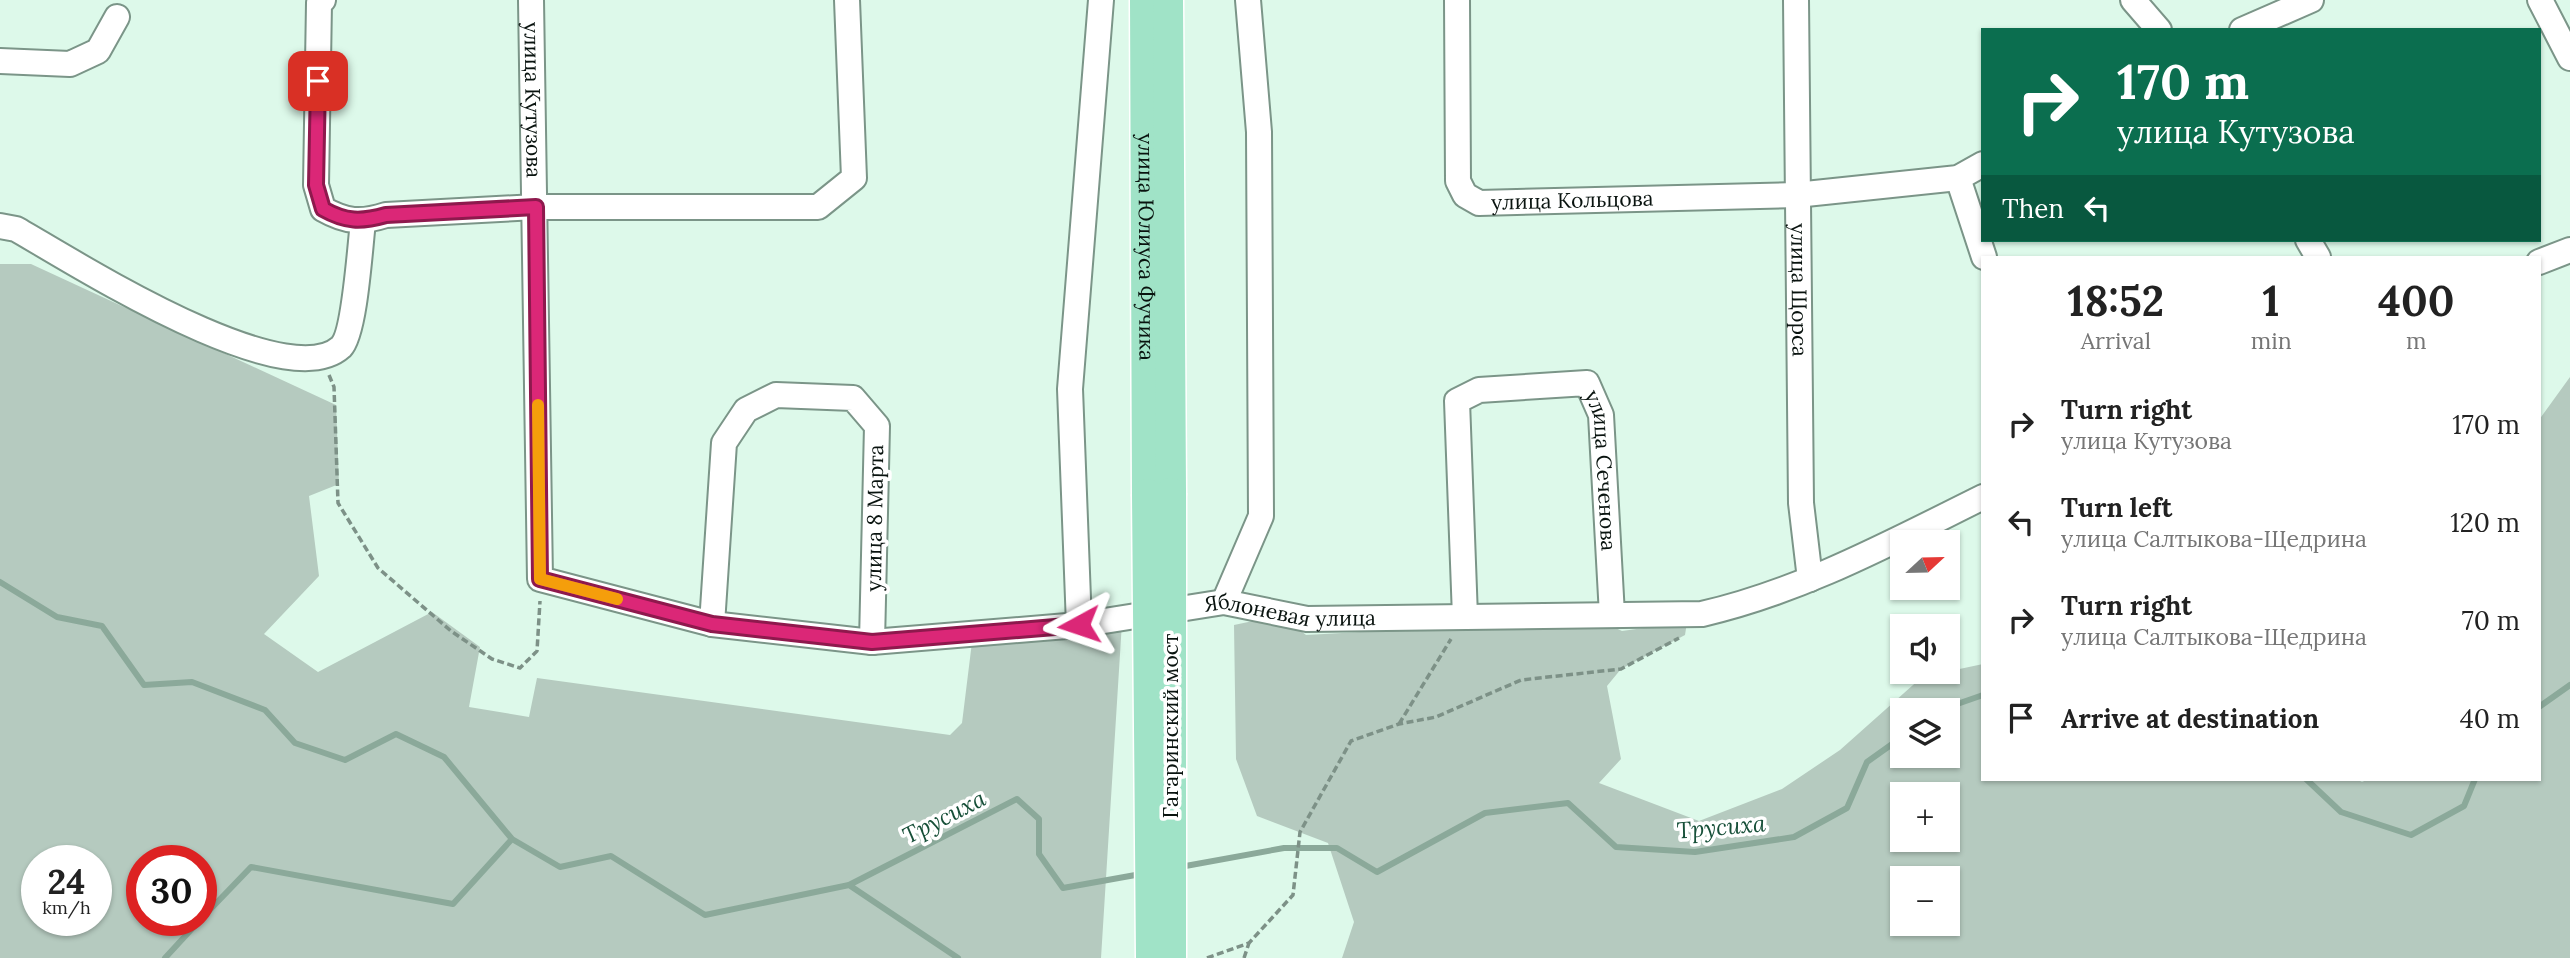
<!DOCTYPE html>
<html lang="en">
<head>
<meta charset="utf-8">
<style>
	:root { --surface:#fff; --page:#f6f6f6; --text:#222; --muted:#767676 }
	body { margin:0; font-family:Lora,serif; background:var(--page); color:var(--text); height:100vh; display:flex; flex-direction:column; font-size:26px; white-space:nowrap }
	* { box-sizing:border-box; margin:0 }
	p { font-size:23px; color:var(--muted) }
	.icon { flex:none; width:38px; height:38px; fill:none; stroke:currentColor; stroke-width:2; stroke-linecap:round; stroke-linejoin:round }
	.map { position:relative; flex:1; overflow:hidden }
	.side { position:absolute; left:1981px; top:256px; width:560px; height:525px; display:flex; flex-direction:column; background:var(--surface); border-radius:0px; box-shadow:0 2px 5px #0004 }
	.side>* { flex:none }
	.hud { position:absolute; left:1981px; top:28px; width:560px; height:214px; border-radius:0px; box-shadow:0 2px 5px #0004; background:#0b6e4f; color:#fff; overflow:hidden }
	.needle { width:46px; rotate:68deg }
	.tools { position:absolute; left:1890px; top:530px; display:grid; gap:14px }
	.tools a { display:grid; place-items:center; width:70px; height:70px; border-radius:0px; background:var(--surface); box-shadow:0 2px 5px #0004; font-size:35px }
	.speed { position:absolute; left:21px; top:845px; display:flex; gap:14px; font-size:35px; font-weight:700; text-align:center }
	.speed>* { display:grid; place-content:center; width:91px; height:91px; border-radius:50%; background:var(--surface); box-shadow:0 2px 5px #0004; line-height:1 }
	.speed small { font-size:18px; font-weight:400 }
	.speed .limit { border:10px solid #d22; background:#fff; color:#111 }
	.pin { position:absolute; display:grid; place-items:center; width:60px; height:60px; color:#fff; margin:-30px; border-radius:14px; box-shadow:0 4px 10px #0006 }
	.me { position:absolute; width:77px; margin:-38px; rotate:265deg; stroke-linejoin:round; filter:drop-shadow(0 0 5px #0008) }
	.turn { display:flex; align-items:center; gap:24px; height:147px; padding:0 21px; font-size:32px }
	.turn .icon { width:91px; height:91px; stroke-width:2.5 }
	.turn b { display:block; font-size:49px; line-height:60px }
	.then { display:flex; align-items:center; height:66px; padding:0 21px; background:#0003; gap:14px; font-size:26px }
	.eta { display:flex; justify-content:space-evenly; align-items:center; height:119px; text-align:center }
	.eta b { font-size:42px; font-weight:700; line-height:49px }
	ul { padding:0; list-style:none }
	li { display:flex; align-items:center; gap:21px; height:98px; padding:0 21px }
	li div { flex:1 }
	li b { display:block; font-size:26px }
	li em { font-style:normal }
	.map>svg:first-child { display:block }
</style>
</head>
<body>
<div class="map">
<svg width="2570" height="958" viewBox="0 0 2570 958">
	<rect width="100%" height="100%" fill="#ddf9ea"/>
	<path fill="#b5cabf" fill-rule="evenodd" d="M0,264h31l305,141 3,79 -30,12 10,80 -55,58 54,38 114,-60 48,35 -11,60 60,10 8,-39 413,57 12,-12 10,-81 150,-20 -21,336h-1101zM37,861h59v59h-59zM142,861h59v59h-59z
		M2570,377v581h-1228l12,-36 -26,-79 -71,-27 -21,-57 -2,-134 47,-10 25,20 290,-16 26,12 65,-9 -2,13 -64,34 -14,17 14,73 -22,24 100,38 83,-32 58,-39 82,-73 61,-13v115h373l6,3 7,-3h170v-359zM1902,710h46v46h-46zM1902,794h46v46h-46zM1902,878h46v46h-46z"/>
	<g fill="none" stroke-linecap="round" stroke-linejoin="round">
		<path stroke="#8ba99a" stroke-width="6" d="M0,582l57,35 45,9 42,59 48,-3 73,28 30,33 50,17 51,-26 48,23 68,82 48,28 51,-11 94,59 144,-30 168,-86 22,20v35l24,34 78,-14
			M2539,707l31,-22
			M1940,710l43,-15
			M2306,779l35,33 70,23 53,-29 11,-27
			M1180,867l104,-19h53l40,24 108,-59 83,-10 48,44 79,5 99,-15 53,-29 20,-46 35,-25
			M849,885l109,73
			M201,919l50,-52 202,37 59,-65
			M165,958l35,-38"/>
		<g stroke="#7b9588" stroke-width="28">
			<g id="minor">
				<path d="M323,0l-4,3 -3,182 7,24c23,13 38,14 63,6l150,-8h282l36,-29 -7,-178"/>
				<path id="s1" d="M531,0l9,579 172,45 160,18 207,-17 145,-23 83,17 395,-5c100,-23 190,-72 281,-117"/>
				<path id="s2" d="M1457,0l1,181 7,14 14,8 317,-8 162,-17 25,-14"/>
				<path id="s3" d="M1796,0l5,503 9,76"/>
				<path d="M2133,0l26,30"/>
				<path d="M2540,0l30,58"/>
				<path d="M2242,30l69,-30"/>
				<path d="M0,61l70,3 28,-13 19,-34"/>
				<path d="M1958,178l26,79"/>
				<path d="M0,226l16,3c55,31 269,169 325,118 14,-14 19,-102 22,-125"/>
				<path d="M2308,240l10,17"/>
				<path d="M2539,262l31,-12"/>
				<path d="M1224,602l37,-86 -2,-384 -11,-132"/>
				<path id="s4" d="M1465,617l-8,-216 22,-11 108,-7 14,32 11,200"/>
				<path d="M712,624l12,-181 22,-33 30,-15 77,3 24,28 -5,216"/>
				<path d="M1079,625l-9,-236 31,-389"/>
			</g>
		</g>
		<g stroke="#fff" stroke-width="33">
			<g id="major">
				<path id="s5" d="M1145,0l2,494"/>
				<path d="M1168,0l3,493"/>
			</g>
		</g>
		<path stroke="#7d9187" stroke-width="3.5" stroke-dasharray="7 3.5" stroke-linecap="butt" d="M329,375l5,12 4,116 40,65 73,63 41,28 28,9 17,-17 3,-50
			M1399,724l52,-85
			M1207,958l42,-15 44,-48 7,-63 51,-91 48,-17 37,-7 85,-37 100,-11 58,-31
			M1244,958l5,-15"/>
		<use href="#minor" stroke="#fff" stroke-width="24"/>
		<use href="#major" stroke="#a0e3c7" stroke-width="30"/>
		<g stroke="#fff" stroke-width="33" stroke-linecap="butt">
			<path id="major-bridge" d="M1171,493v465
				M1147,494l4,464"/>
		</g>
		<use href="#major-bridge" stroke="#a0e3c7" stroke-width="30"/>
	</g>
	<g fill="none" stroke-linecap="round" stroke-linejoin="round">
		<g stroke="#8e194d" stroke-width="18">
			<path id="route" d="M318,81l-2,104 7,24c23,13 38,13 63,6l150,-8 4,372 172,45 160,18 207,-17"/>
		</g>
		<use href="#route" stroke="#db2777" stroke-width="12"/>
		<path stroke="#f59e0b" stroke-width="12" d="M538,405l2,174 77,20"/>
	</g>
	<g text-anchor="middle" stroke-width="7" stroke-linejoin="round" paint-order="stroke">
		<g font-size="21" fill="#09130f" stroke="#fff">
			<text dy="7" stroke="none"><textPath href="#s1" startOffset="100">улица Кутузова</textPath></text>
			<text dy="7" stroke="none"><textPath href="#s2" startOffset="306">улица Кольцова</textPath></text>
			<text dy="7" stroke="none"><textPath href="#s5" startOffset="247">улица Юлиуса Фучика</textPath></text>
			<text dy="7" stroke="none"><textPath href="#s3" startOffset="290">улица Щорса</textPath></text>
			<text dy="7" stroke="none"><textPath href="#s4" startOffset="439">улица Сеченова</textPath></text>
			<text transform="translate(875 518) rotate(-89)" y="7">улица 8 Марта</text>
			<text dy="7" stroke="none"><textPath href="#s1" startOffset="1339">Яблоневая улица</textPath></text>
			<text transform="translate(1171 726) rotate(-90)" y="7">Гагаринский мост</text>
		</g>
		<g font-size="23" font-style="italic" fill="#164f38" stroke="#fff">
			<text transform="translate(944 817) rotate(-27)" y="8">Трусиха</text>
			<text transform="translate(1721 827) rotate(-5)" y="8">Трусиха</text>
		</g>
	</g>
</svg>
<div class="tools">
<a><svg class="needle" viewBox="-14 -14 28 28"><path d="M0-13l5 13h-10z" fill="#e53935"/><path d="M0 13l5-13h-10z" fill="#767676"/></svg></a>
<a><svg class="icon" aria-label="sound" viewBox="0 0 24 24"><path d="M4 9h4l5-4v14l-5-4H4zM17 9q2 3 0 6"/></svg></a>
<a><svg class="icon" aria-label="layers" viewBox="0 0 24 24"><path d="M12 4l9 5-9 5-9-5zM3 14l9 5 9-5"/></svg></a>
<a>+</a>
<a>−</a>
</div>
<div class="speed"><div>24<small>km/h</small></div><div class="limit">30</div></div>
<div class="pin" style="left:318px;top:81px;background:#d93025"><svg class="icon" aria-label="arrive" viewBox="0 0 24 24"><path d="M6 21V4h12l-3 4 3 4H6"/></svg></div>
<svg class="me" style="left:1079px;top:625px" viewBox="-20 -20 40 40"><path d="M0-17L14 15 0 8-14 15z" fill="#db2777" stroke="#fff" stroke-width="4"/></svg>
<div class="hud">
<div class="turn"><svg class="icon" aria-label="right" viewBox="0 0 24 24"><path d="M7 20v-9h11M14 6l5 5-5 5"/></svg><div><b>170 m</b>улица Кутузова</div></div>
<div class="then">Then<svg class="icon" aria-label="left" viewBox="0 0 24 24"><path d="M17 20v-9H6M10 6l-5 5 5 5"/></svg></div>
</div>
<section class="side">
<div class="eta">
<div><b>18:52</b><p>Arrival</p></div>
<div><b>1</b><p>min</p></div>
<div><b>400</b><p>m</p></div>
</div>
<ul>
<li><svg class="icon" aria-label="right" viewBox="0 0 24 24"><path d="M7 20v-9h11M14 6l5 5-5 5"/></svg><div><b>Turn right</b><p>улица Кутузова</p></div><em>170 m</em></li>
<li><svg class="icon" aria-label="left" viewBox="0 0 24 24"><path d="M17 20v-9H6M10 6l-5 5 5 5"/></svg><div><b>Turn left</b><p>улица Салтыкова-Щедрина</p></div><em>120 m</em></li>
<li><svg class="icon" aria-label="right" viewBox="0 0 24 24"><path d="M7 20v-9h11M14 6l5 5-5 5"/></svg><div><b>Turn right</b><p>улица Салтыкова-Щедрина</p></div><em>70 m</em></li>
<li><svg class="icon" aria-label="arrive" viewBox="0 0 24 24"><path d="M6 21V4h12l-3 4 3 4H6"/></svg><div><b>Arrive at destination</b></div><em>40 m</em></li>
</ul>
</section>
</div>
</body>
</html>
